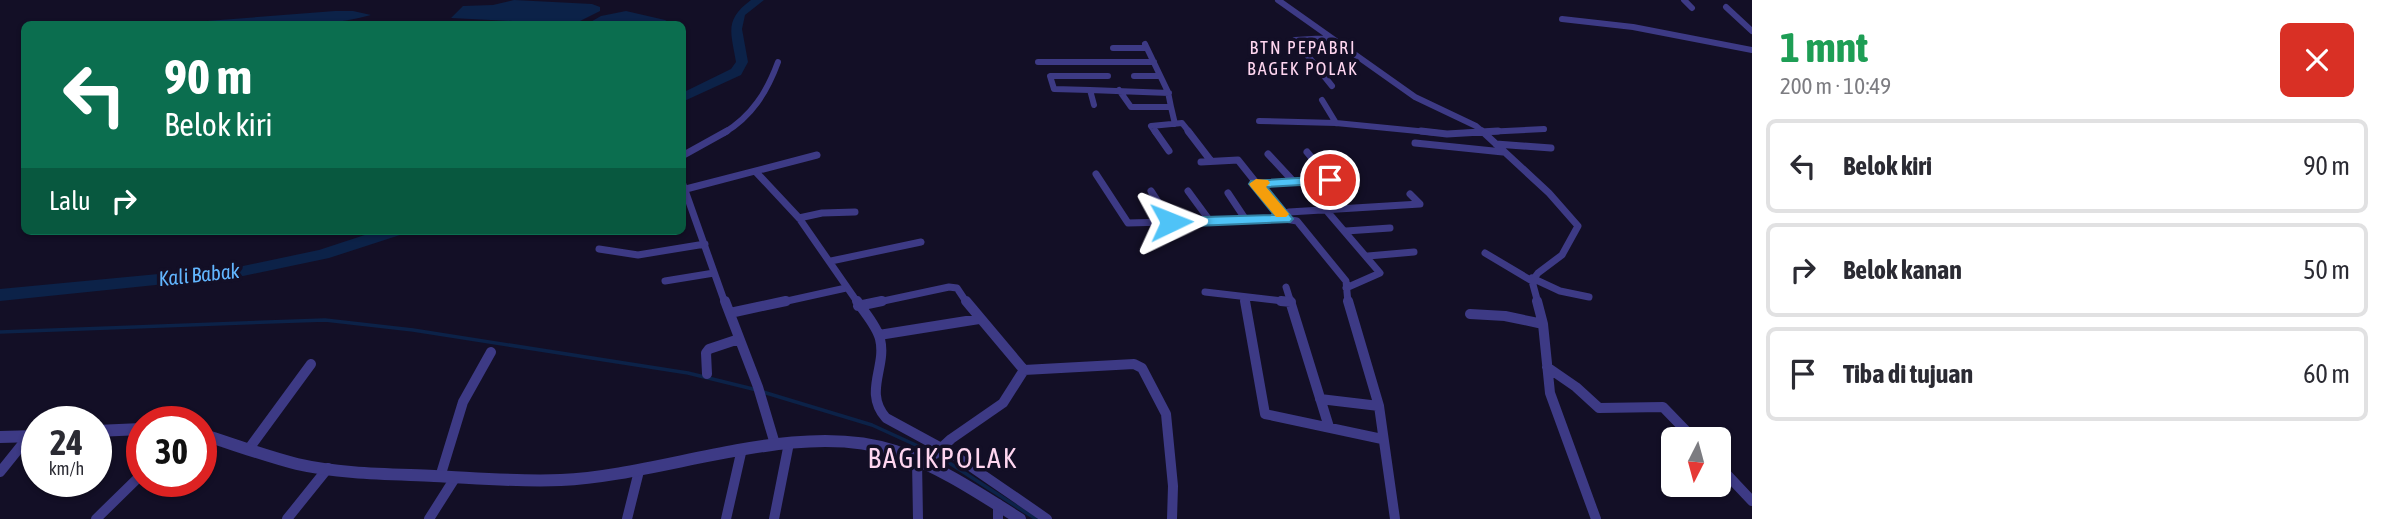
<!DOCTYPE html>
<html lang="id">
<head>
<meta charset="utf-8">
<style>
	:root { --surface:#fff; --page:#f2f2f3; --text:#2b2b33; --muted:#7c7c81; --line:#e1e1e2 }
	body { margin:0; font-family:"Asap Condensed",sans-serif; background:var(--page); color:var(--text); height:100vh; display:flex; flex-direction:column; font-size:26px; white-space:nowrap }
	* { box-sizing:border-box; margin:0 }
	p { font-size:23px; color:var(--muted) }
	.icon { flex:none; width:38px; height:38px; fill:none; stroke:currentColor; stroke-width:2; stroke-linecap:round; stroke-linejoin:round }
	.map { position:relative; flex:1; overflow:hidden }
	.drawer { display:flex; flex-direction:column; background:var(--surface); width:630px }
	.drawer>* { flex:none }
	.banner { position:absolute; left:21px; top:21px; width:665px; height:214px; border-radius:10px; box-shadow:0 2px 5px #0004; background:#0b6e4f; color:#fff; overflow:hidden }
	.needle { width:46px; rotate:186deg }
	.fabs { position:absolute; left:1661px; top:427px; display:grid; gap:14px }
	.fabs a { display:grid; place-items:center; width:70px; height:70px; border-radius:10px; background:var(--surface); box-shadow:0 2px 5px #0004; font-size:35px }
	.speed { position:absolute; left:21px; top:406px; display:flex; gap:14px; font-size:35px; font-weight:700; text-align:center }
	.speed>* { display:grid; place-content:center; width:91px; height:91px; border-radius:50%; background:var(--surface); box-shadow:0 2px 5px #0004; line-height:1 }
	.speed small { font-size:18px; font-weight:400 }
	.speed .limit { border:10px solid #d22; background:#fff; color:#111 }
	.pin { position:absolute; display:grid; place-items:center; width:60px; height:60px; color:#fff; margin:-30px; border:4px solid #fff; border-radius:50%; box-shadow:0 2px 7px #0007 }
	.me { position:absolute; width:77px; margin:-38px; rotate:88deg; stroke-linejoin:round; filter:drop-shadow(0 0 5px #0008) }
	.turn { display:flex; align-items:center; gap:24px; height:147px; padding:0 28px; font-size:32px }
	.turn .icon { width:91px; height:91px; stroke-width:2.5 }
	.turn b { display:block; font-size:49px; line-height:60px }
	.then { display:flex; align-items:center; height:66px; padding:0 28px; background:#0003; gap:14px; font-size:26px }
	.round { display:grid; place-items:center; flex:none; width:74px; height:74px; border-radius:10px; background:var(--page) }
	.summary { display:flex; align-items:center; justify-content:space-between; height:119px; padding:0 28px }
	h1 { font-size:42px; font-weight:700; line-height:52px; color:#1e9e55 }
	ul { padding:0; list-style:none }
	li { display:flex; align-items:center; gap:21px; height:94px; margin:0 14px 10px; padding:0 14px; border:4px solid var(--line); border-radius:10px }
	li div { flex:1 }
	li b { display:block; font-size:26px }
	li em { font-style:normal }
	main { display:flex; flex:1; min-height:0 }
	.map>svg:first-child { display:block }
</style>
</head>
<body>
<main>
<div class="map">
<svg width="1752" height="519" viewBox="0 0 1752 519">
	<rect width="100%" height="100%" fill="#130f26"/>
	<path fill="#0c2248" d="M514,0l78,4 8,3v4l-26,13 -123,-6 12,-12 30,-1z
		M335,11h18l18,4c-57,16 -142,10 -203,9z
		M626,11l39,9 7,4h-85l14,-8z"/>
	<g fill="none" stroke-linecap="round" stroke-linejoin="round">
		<path stroke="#0c2248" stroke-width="3.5" d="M0,332l325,-12 88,10 275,43 69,17
			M763,392l109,33 59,27
			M937,455l99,64"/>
		<path fill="#0c2248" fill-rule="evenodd" d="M751,0h13l-19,15 -3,14 6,33 -7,13 -59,27v-9l49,-24 5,-7c-5,-30 -12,-42 15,-62z
			M377,231h25l-2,4 -71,23 -86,18 -243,25v-12l243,-23 76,-16z"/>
		<path stroke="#3d3a85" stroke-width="6" d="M1278,0l137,97 61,29 8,7
			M1684,0l8,8
			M1726,7l26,24
			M1562,19l71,8 119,23
			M1328,38l-33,2 37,46
			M1145,44l23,48 3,15
			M1113,48h33
			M1038,62h116
			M1134,76h26
			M1090,90l-36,-1 -4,-13h58
			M1119,90l12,17h40l4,17
			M1322,100l14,23
			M1094,105l-4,-15 79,3
			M1259,121l77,2 102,10
			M724,133c28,-17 43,-41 54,-71
			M1156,133l-5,-7 31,-3 8,10
			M1464,133l80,-4"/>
		<path stroke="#3d3a85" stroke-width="7" d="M1155,131l14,20
			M1188,131l23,30
			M1421,131l26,3 51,-3
			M1482,131l67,62 29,33 -16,29 -24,18 -6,8 6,22
			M1415,143l88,9
			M1496,144l55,4
			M1268,154l26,28
			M682,156l45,-25
			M1201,162l37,-2 47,59
			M756,172l43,46 59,85
			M1096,174l32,49 157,-4 12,2 49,60 2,22
			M682,182l43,121
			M1256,184l74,-4 -23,-28
			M686,189l131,-34
			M1151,191l20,31
			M1188,191l22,30
			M1228,193l18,27
			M1326,210l54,63 -34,15
			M1289,212l131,-8 -10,-10
			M799,218l23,-5 33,-1
			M1346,231l44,-3
			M599,249l39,6 67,-11
			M1485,253l47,28
			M1368,256l46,-4
			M831,261l90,-19
			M1532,278l28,13 29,6
			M665,281l49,-8
			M1286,287l5,16
			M1205,292l86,10
			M1245,298l1,5
			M778,303l68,-15
			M874,303l75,-16 8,1 10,15"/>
		<path stroke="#3d3a85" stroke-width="10" d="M725,301l33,86 17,57
			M857,301c7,11 20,25 23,38 7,28 -17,53 6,79l68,37 93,64
			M1245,301l20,113 117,25
			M1281,301l10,1
			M1290,301l39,126
			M1348,301l31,105 16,113
			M1537,301l6,23 7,69 46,126
			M858,306l24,-5
			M730,313l56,-12
			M1470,314l35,2 38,8
			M879,335l100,-16
			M1547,367l29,20 23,21 64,-1 31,32
			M1024,370l110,-6 8,4 24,46 7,72 -1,33
			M707,374l-1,-21 3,-4 30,-10
			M1320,399l59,7
			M248,450l63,-86
			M917,460l1,59
			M925,463l26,-24 52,-36 21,-33 -58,-69
			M1718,465l34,36
			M0,472l29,-36
			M440,477l23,-75 28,-50
			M998,504v15
			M96,519l46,-45
			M287,519l41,-51
			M429,519l26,-41
			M627,519l12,-48
			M726,519l15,-66
			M774,519l15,-76"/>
		<path stroke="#3d3a85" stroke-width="12" d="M96,431l46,-2
			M201,434c32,10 64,22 96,30 44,10 92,10 137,12 42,2 84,6 127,4 102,-4 236,-62 334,-29 45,16 85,43 125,68
			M0,437l37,-1"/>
	</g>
	<path fill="#4fc3f7" stroke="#337fa1" stroke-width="2" d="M1330,176l5,1v6l-68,4 26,32 -3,3 -119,5 -7,-5 7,-4 103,-3 -25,-31 2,-3z"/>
	<path fill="#f59e0b" d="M1256,179l12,1 2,3 -4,4 23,27 -3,3h-10l-25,-30 -2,-3z"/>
	<g text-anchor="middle" stroke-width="7" stroke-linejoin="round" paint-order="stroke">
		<g font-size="18" letter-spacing="2" fill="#ffd6f0" stroke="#130f26">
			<text x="1303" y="54">BTN PEPABRI<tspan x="1303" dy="21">BAGEK POLAK</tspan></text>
		</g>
		<g font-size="21" font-style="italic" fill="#62b6ff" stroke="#130f26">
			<text transform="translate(199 275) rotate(-6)" y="7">Kali Babak</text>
		</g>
		<g font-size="28" letter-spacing="2" fill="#ffd6f0" stroke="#130f26">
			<text x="943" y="468">BAGIKPOLAK</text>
		</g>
	</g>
</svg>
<div class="fabs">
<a><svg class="needle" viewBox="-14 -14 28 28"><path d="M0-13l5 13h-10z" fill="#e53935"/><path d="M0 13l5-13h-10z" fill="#7c7c81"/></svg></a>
</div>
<div class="speed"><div>24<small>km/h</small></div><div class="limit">30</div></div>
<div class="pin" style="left:1330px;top:180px;background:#d93025"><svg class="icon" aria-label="arrive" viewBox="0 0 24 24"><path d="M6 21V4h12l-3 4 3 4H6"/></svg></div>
<svg class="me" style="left:1171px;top:222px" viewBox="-20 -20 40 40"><path d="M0-17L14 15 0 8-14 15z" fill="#4fc3f7" stroke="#fff" stroke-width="4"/></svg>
<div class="banner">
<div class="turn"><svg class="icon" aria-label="left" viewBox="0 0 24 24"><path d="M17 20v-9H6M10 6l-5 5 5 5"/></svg><div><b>90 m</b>Belok kiri</div></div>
<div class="then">Lalu<svg class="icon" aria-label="right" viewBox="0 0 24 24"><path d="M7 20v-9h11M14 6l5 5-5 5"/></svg></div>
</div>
</div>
<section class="drawer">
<div class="summary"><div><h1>1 mnt</h1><p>200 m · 10:49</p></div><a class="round" style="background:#d93025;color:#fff"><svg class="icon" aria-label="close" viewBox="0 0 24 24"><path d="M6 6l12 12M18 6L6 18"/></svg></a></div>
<ul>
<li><svg class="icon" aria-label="left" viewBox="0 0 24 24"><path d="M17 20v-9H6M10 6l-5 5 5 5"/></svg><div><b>Belok kiri</b></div><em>90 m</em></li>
<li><svg class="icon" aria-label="right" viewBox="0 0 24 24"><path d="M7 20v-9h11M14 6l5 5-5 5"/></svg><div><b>Belok kanan</b></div><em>50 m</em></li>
<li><svg class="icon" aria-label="arrive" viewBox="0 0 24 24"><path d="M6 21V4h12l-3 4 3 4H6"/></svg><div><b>Tiba di tujuan</b></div><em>60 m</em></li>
</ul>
</section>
</main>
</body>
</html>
